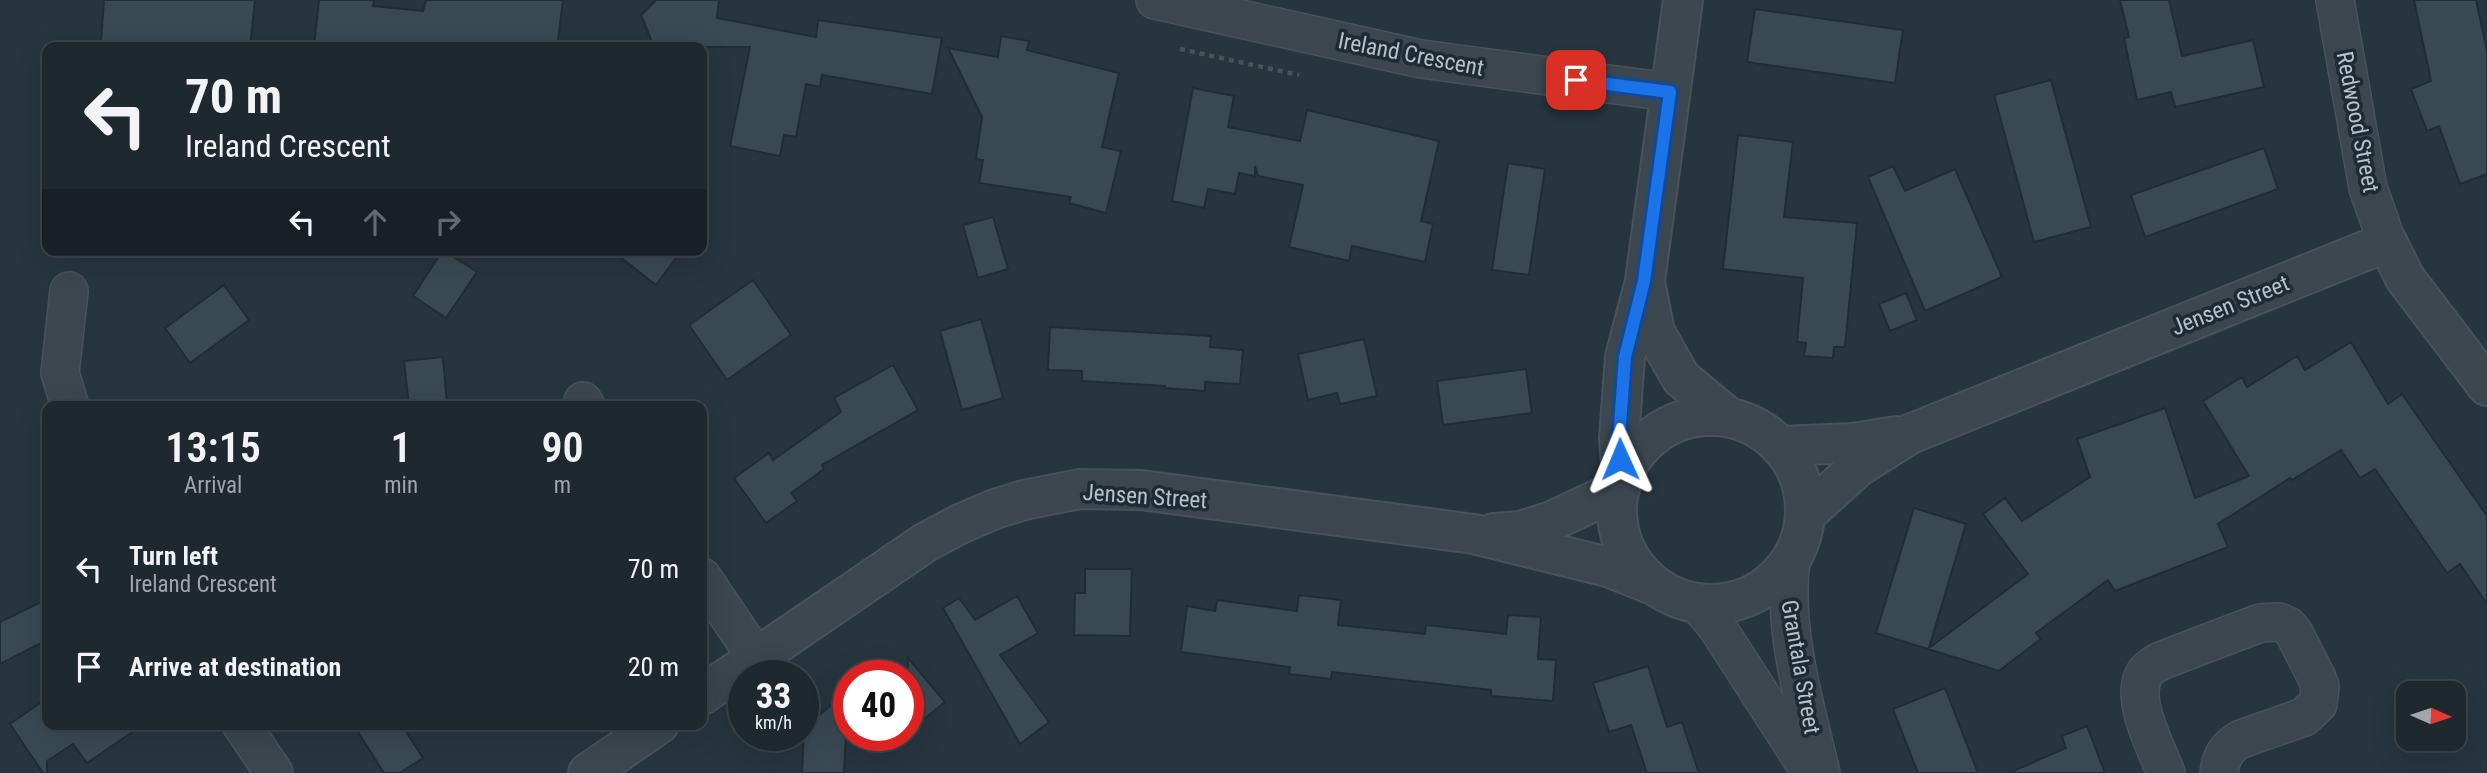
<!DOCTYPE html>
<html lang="en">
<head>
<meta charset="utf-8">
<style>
	:root { --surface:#1d282f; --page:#2a343b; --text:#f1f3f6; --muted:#a0a6aa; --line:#3b444b }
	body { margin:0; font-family:"Roboto Condensed",sans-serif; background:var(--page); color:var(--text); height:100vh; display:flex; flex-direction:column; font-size:26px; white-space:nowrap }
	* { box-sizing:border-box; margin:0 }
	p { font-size:23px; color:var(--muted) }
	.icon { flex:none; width:38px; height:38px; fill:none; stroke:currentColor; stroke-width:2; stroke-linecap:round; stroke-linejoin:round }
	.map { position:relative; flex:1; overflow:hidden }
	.side { position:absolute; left:42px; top:401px; width:665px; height:329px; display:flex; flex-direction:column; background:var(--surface); border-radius:14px; box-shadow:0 7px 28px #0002,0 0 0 2px var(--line) }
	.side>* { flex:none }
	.top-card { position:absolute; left:42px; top:42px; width:665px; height:214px; border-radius:14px; box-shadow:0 7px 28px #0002,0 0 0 2px var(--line); background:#1d282f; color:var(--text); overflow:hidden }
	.needle { width:46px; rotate:93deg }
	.buttons { position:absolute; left:2396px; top:681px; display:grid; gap:14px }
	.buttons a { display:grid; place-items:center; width:70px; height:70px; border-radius:14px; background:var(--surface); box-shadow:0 7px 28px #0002,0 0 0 2px var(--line); font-size:35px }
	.speed { position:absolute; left:728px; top:660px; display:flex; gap:14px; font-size:35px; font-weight:700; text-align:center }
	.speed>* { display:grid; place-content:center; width:91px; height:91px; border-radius:50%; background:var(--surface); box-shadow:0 7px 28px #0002,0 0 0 2px var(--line); line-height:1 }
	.speed small { font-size:18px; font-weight:400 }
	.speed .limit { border:10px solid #d22; background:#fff; color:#111 }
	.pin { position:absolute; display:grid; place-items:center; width:60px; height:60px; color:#fff; margin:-30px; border-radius:14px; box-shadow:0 4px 10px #0006 }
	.me { position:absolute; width:77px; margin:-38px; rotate:359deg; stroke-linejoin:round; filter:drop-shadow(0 0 5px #0008) }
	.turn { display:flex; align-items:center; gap:24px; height:147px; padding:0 28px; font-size:32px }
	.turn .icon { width:91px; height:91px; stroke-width:2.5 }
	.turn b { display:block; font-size:49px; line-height:60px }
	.lanes { display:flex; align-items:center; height:66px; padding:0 28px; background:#0003; justify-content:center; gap:35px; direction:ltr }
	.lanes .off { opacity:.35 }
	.eta { display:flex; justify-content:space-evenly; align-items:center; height:119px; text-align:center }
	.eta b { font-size:42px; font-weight:600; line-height:49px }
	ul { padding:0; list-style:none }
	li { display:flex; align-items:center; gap:21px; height:98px; padding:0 28px }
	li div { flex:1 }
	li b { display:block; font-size:26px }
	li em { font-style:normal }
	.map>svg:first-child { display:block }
</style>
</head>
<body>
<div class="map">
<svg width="2487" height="773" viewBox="0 0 2487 773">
	<rect width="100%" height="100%" fill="#27353f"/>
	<path fill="#394954" stroke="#212d36" stroke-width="2" d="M104,0h151l-5,47 -26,-3v3h-49l-74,-6z
		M319,0h55l-1,6 50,5 3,-11h137l-6,47h-243z
		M656,0h63l-2,18 99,19 2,-17 124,18 -10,56 -110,-19 -2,12 -14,-3 -10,53 -12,-2 -4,21 -50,-10 20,-99h-96l-13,-32z
		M2120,0h49l13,56 71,-16 11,47 -89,20 -4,-15 -34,8 -13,-62 5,-1z
		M2414,0h62l11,51v123l-27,10 -21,-58 -12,5 -16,-42 20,-8z
		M1755,9l148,21 -8,53 -148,-21z
		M1001,36l28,5 -2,9 92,23 -17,74 19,4 -15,62 -37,-10 2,-6 -92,-14 4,-23 -7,-1 6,-42 -34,-69 50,9z
		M2051,80l40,147 -57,15 -40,-147z
		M1193,88l41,8 -6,31 72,14 7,-31 132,31 -18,80 12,3 -8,38 -73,-16 -3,15 -60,-14 14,-62 -45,-9 -3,-10v10l-16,-3 -4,21 -27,-5 -4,19 -32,-7z
		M1738,135l55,7 -9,75 73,6 -12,124h-11l-1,11 -29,-2 2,-13 -9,-1 6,-64 -80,-9z
		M2264,148l14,41 -133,48 -14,-42z
		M1508,163l37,6 -16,106 -37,-5z
		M1893,166l12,25 50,-22 47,108 -77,34 -57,-134z
		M993,217l15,52 -30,9 -15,-53z
		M443,250l34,22 -31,46 -33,-22z
		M611,250h71l-26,35z
		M753,280l38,55 -64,45 -38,-55z
		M224,285l25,35 -59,43 -25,-35z
		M1906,293l11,27 -27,11 -11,-27z
		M981,319l22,79 -41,12 -22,-79z
		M1050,327l161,9 -1,11 33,3 -3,34 -35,-2v9l-40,-3v-2l-83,-5v-10l-34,-1z
		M1364,339l13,57 -37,8 -3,-11 -29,7 -10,-46z
		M2351,342l37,62 14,-10 85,122v88l-27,-40 -13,9 -72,-104 -15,9 -19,-28 -49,30 -2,-2 -72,46 10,23 -113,44 -7,-11 -72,53 5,6 -42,32 -123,-38 38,-125 52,16 -37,124 99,-74 -45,-60 22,-16 17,23 68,-44 -13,-38 88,-31 30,90 54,-22 -46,-75 39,-24 5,10 50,-31 8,14z
		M443,357l4,49h-38l-5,-45z
		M893,365l25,45 -96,55 2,4 -33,24 6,8 -31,22 -32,-45 35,-25 4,7 68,-48 -7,-14z
		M1526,369l6,44 -89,12 -6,-44z
		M1085,569h47l-2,67 -56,-1 1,-42h10z
		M1299,595l42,5 -3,25 87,9 1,-9 80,9 2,-19 33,2 -3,42 18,1 -3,41 -62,-5v-6l-159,-18 -1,7 -42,-5 1,-7 -109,-15 6,-46 28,5 2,-11 80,11z
		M1017,596l21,37 -38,22 49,67 -29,22 -77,-136 16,-10 16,22z
		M47,599v41l-47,24v-42z
		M908,658l37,44 -37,30z
		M1648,666l19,61 15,-5 17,51h-52l-16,-48 -22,7 -16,-49z
		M1945,688l33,85h-60l-25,-64z
		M848,691l-4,82h-42l2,-45z
		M47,698v26h97l-57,39 -14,-19 -26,17v12h-4l-33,-49z
		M353,724h48l22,34 -23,15h-16z
		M2087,726l18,47h-96l57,-25 -4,-12z"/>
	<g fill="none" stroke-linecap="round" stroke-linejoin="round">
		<g stroke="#47525b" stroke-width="40">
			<path id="minor" d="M1155,0l266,59 248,33
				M2335,0l33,188 19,54
				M69,291l-9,82 10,33
				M583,401l3,5
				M1791,559c-9,72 14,145 30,214
				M702,577l54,80
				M1698,604l19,23 94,146
				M241,724l33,49
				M2166,773c-10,-25 -37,-75 -21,-100 4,-6 12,-10 18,-13l97,-37 19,-1 9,4 6,7 22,43 4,10 -2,18 -14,13 -63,22c-14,8 -20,17 -22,34"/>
		</g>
		<g stroke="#47525b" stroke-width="42">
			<path id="tertiary" d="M1646,287l9,45 26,46 47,39
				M1617 510a94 94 0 1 1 188 0a94 94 0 1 1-188 0Z
				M1781,446l72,-3 44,-7
				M1622,481l-3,-43 6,-81 20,-76 38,-281
				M1805,515l53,-48 52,-33 477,-192 18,36 82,108
				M1494,533l27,-2 31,-10 68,-32
				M702,695l224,-153 34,-18 35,-15 29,-9 56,-11 61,1 333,44 134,33 48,19
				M588,773l71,-49"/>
		</g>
		<path stroke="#425756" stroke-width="4.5" stroke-dasharray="5 5" stroke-linecap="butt" d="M1180,49l119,26"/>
		<use href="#minor" stroke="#3b464f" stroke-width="37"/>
		<use href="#tertiary" stroke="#3b464f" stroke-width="38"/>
	</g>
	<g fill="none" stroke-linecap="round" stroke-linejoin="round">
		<g stroke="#114b97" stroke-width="18">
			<path id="route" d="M1576,80l94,12 -26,189 -19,76 -6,81 1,21"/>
		</g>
		<use href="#route" stroke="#1a73e8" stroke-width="12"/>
	</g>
	<g text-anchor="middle" stroke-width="7" stroke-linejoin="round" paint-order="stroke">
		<g font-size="23" fill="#b7c1c9" stroke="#1f2b34">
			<text transform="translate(1411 54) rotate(11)" y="8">Ireland Crescent</text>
			<text transform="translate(2358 122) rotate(79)" y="8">Redwood Street</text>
			<text transform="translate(2230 305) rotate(-22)" y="8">Jensen Street</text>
			<text transform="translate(1145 496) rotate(4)" y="8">Jensen Street</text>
			<text transform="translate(1801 667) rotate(80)" y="8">Grantala Street</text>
		</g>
	</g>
</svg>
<div class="buttons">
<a><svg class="needle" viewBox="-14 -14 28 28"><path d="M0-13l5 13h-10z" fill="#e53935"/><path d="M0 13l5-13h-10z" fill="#a0a6aa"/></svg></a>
</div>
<div class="speed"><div>33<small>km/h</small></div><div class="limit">40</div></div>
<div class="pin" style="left:1576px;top:80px;background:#d93025"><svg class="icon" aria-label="arrive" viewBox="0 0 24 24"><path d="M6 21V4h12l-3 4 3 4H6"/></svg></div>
<svg class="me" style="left:1620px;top:459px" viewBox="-20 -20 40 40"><path d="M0-17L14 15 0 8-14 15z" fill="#1a73e8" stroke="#fff" stroke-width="4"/></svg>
<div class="top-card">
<div class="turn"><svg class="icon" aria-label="left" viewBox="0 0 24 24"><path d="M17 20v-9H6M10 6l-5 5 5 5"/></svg><div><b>70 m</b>Ireland Crescent</div></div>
<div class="lanes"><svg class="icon" aria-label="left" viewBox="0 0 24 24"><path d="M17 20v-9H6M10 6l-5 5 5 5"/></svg><svg class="icon off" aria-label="ahead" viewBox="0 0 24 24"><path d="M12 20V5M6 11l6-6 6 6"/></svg><svg class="icon off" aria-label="right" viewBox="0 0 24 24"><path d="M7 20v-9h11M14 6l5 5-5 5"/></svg></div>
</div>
<section class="side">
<div class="eta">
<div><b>13:15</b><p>Arrival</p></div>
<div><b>1</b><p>min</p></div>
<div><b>90</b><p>m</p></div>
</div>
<ul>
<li><svg class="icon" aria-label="left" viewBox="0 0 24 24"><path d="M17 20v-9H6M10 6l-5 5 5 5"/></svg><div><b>Turn left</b><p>Ireland Crescent</p></div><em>70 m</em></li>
<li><svg class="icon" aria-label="arrive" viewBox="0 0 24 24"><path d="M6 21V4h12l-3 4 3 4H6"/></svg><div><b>Arrive at destination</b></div><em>20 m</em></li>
</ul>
</section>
</div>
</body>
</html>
